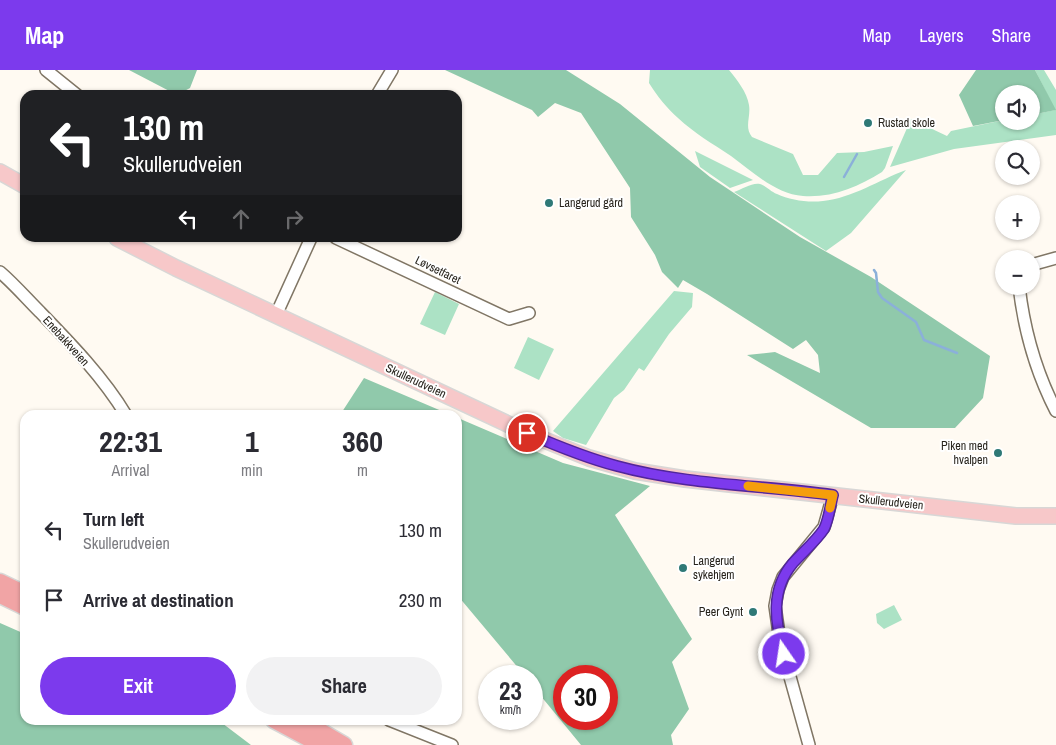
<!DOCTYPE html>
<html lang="en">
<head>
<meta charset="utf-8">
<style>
	:root { --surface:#fff; --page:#f2f2f3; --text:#2b2b33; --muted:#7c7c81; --accent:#7c3aed }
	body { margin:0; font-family:"Archivo Narrow",sans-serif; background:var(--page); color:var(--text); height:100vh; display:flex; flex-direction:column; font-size:19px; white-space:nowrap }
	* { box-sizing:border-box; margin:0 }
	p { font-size:16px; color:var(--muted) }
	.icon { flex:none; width:28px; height:28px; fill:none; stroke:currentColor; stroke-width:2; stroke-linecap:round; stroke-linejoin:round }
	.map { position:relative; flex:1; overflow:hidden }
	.sheet { position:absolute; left:20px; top:340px; width:442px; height:315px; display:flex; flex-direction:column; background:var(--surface); border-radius:15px; box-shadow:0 1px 4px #0004 }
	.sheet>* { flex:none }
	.top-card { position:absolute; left:20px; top:20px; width:442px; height:152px; border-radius:15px; box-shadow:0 1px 4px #0004; background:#202124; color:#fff; overflow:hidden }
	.fabs { position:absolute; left:995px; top:15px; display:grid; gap:10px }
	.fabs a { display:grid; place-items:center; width:45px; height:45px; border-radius:50%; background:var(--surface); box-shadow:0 1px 4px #0004; font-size:25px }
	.speed { position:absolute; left:478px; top:595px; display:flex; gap:10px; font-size:25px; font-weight:700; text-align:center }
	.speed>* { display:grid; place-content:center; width:65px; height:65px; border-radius:50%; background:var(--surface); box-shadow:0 1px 4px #0004; line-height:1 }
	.speed small { font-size:12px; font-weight:400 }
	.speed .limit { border:8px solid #d22; background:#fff; color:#111 }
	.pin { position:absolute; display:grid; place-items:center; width:42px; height:42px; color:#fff; margin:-21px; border:2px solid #fff; border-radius:50%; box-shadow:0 1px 5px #0007 }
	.me { position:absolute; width:55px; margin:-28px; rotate:347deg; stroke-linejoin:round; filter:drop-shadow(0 0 4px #0008) }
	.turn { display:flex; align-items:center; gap:18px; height:105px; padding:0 20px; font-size:22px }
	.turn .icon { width:65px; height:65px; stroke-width:2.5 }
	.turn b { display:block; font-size:35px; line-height:42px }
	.lanes { display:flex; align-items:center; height:48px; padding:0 20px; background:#0003; justify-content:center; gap:25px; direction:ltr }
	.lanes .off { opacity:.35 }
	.eta { display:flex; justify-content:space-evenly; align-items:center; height:85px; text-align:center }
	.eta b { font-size:30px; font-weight:700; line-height:35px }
	.action { display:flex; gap:10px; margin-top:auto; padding:10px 20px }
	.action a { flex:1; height:58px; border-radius:30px; background:var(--accent); color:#fff; font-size:20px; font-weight:700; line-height:58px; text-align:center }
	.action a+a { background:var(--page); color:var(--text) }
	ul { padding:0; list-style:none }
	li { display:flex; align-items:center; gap:15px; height:70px; padding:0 20px }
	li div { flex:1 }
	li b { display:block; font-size:19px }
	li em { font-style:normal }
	header { display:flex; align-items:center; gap:30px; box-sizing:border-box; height:70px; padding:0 25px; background:var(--accent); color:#fff }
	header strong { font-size:24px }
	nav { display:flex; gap:28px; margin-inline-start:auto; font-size:18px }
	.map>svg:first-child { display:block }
</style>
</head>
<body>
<header>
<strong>Map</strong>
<nav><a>Map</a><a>Layers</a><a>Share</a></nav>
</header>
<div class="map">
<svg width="1056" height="675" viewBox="0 0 1056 675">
	<rect width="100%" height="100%" fill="#fffaf2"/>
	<path fill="#ace2c5" d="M650,0h79c8,10 18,22 20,35 2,12 -5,22 3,32l41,17 10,21h15l19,-22 27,-1 29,-6 -8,22 -3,4c-24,15 -50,26 -79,24 -28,-2 -51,-25 -72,-40 -18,-12 -37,-23 -53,-38 -11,-10 -21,-22 -29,-35z
		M1035,0h9l12,20v45l-102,14 -64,18 21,-48 36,17 4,-5 53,-11 27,1v-6l24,-5z
		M695,81l58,29 -23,8 -30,-21z
		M906,100l-55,63 -25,18 -92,-59c8,-3 19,-10 26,-8 6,2 11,8 17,10 13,6 31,9 46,7 29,-3 56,-21 83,-31z
		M674,221l19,2 -1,14 -23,27 -25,37 -5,-3 -15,22 -10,8 -28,47 -23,-7 -10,-7z
		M435,222l24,12 -14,31 -25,-11z
		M528,267l26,12 -15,31 -25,-12z
		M894,535l8,15 -18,9 -7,-6 -1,-9z"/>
	<path fill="#90c9ab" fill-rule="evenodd" d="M129,0h68l-7,18 -13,7z
		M445,0h121l54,34 90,73 90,60 71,40 119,79 -7,42 -28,30h-84l-124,-73 28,-3 45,21 -2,-18 -12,-15 -13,9 -86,-55 -24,-14 -5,8 -16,-16 -7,-17 -24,-38 -1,-29 -49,-75 -26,-10 -17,14 -6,-7z
		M976,0h59l21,40 -25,5v-21h-27v26l-31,6 -14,-31z
		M364,308l87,37h-111z
		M458,348l105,45 87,23 -35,29 77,124 -20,23 17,47 -18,26 2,10h-92l-50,-61v-8h-6l-67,-80zM564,606h42v43h-42z
		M0,553l25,11v86h193l33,25h-251z"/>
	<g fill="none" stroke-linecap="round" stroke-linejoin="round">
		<path stroke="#8bb0d9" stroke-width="2.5" d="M844,107l13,-23
			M874,200l2,3 2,19 4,6 34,24 8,18 33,13"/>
		<g stroke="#807665" stroke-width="14">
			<path id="minor" d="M46,0l31,25
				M377,25l15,-25
				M336,168l173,81 20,-6
				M1031,195l25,-7
				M0,202c14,12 27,27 40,40 31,32 63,65 86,103
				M1019,216c5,44 17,86 37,125
				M276,245l35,-77
				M389,650l63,25
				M809,675l-29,-104 -5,-35 3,-16 5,-13 41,-50 9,-32"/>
		</g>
		<g stroke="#d8d7d6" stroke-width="18">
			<path id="major" d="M0,102l25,14
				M117,168l59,30 238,112 113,53 62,25 46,13 50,8 331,37h40"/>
		</g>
		<g stroke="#d8d7d6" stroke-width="19">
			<path id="highway" d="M0,512l25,12
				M0,525l25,12
				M274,650l47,25
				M301,650l43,25"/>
		</g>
		<use href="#minor" stroke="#fff" stroke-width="11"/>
		<use href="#major" stroke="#f7c8c9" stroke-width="15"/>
		<use href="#highway" stroke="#f1a4a5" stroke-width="16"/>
	</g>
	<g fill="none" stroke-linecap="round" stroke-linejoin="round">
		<g stroke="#51269a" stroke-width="12">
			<path id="route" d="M527,363c30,13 59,25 90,33 70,19 144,19 216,29 -3,11 -4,24 -9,34 -8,12 -21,23 -31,34 -23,27 -18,59 -9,91"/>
		</g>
		<use href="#route" stroke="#7c3aed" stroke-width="9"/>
		<path stroke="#f59e0b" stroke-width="9" d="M748,416l85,9 -3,13"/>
	</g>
	<g fill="#2f7977" stroke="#fff" stroke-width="2">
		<circle cx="868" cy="53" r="5"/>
		<circle cx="549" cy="133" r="5"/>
		<circle cx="998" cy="383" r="5"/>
		<circle cx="683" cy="498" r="5"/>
		<circle cx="753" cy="542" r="5"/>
	</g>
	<g text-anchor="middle" stroke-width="4" stroke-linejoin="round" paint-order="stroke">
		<g font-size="12" fill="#27231c" stroke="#fff" text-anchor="start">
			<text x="878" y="57">Rustad skole</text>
			<text x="559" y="137">Langerud gård</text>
			<text x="988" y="380" text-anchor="end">Piken med<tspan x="988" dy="14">hvalpen</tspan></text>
			<text x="693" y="495">Langerud<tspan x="693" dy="14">sykehjem</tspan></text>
			<text x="743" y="546" text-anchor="end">Peer Gynt</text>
		</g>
		<g font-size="12" fill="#27231c" stroke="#fff">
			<text transform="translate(438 200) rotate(26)" y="4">Løvsetfaret</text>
			<text transform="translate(66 271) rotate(48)" y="4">Enebakkveien</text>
			<text transform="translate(416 311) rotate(25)" y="4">Skullerudveien</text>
			<text transform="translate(891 432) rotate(6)" y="4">Skullerudveien</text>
		</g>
	</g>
</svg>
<div class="fabs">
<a><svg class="icon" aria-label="sound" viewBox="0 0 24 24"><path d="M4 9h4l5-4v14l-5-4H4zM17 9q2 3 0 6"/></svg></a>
<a><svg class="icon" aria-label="search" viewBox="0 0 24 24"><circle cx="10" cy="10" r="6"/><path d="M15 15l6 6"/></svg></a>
<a>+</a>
<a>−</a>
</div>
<div class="speed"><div>23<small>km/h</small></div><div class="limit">30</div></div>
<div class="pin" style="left:527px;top:363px;background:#d93025"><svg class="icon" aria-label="arrive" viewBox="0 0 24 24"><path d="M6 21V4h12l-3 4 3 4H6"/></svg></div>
<svg class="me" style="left:784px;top:584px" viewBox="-20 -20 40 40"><circle r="17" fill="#7c3aed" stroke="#fff" stroke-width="3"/><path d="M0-11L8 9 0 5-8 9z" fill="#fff"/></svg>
<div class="top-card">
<div class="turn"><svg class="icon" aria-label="left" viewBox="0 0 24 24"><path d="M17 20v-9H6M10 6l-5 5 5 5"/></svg><div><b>130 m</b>Skullerudveien</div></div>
<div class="lanes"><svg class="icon" aria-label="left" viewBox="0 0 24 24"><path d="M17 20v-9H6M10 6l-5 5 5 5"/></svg><svg class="icon off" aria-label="ahead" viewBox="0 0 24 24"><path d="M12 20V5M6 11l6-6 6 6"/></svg><svg class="icon off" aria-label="right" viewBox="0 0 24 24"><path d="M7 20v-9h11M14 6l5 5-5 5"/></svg></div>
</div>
<section class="sheet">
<div class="eta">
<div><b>22:31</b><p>Arrival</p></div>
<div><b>1</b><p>min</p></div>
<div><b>360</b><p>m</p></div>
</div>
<ul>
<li><svg class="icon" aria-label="left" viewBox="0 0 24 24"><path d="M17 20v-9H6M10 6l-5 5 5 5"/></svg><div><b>Turn left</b><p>Skullerudveien</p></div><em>130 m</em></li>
<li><svg class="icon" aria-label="arrive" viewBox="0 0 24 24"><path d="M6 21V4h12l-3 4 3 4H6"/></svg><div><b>Arrive at destination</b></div><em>230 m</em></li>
</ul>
<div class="action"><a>Exit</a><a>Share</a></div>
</section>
</div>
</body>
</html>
